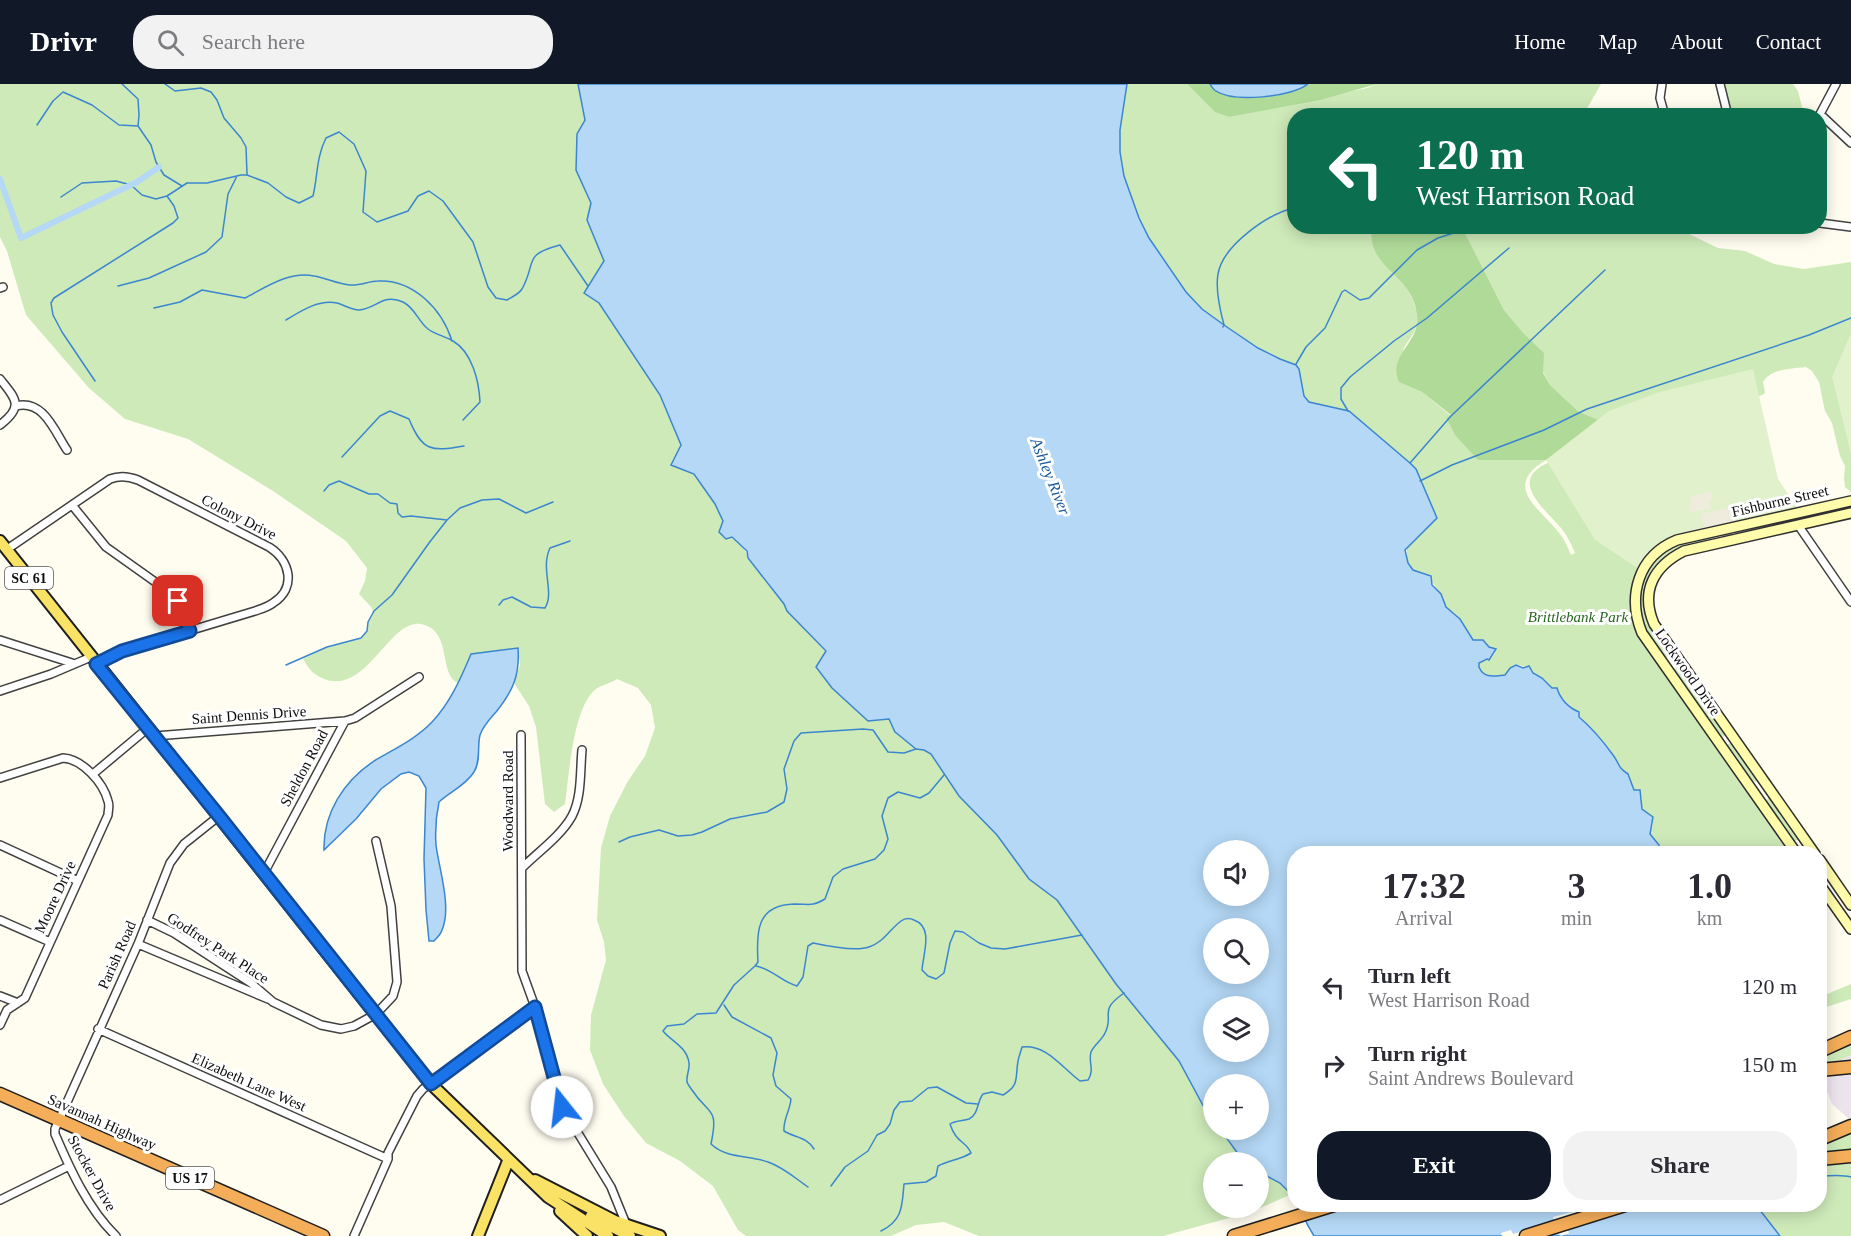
<!DOCTYPE html>
<html lang="en">
<head>
<meta charset="utf-8">
<style>
	:root { --surface:#fff; --page:#f2f2f3; --text:#2b2b33; --muted:#7c7c81; --accent:#111827 }
	body { margin:0; font-family:"Times New Roman",serif; background:var(--page); color:var(--text); height:100vh; display:flex; flex-direction:column; font-size:22px; white-space:nowrap }
	* { box-sizing:border-box; margin:0 }
	p { font-size:20px; color:var(--muted) }
	.icon { flex:none; width:33px; height:33px; fill:none; stroke:currentColor; stroke-width:2; stroke-linecap:round; stroke-linejoin:round }
	.map { position:relative; flex:1; overflow:hidden }
	.panel { position:absolute; left:1287px; top:762px; width:540px; height:366px; display:flex; flex-direction:column; background:var(--surface); border-radius:24px; box-shadow:0 3px 15px #0003 }
	.panel>* { flex:none }
	.hud { position:absolute; left:1287px; top:24px; width:540px; height:126px; border-radius:24px; box-shadow:0 3px 15px #0003; background:#0b6e4f; color:#fff; overflow:hidden }
	.fabs { position:absolute; left:1203px; top:756px; display:grid; gap:12px }
	.fabs a { display:grid; place-items:center; width:66px; height:66px; border-radius:50%; background:var(--surface); box-shadow:0 3px 15px #0003; font-size:30px }
	.pin { position:absolute; display:grid; place-items:center; width:51px; height:51px; color:#fff; margin:-26px; border-radius:12px; box-shadow:0 3px 9px #0006 }
	.me { position:absolute; width:66px; margin:-33px; rotate:344deg; stroke-linejoin:round; filter:drop-shadow(0 0 4px #0008) }
	.turn { display:flex; align-items:center; gap:21px; height:126px; padding:0 30px; font-size:27px }
	.turn .icon { width:78px; height:78px; stroke-width:2.5 }
	.turn b { display:block; font-size:42px; line-height:51px }
	.eta { display:flex; justify-content:space-evenly; align-items:center; height:102px; text-align:center }
	.eta b { font-size:36px; font-weight:800; line-height:42px }
	.cta { display:flex; gap:12px; margin-top:auto; padding:12px 30px }
	.cta a { flex:1; height:69px; border-radius:24px; background:var(--accent); color:#fff; font-size:24px; font-weight:800; line-height:69px; text-align:center }
	.cta a+a { background:var(--page); color:var(--text) }
	ul { padding:0; list-style:none }
	li { display:flex; align-items:center; gap:18px; height:78px; padding:0 30px }
	li div { flex:1 }
	li b { display:block; font-size:22px }
	li em { font-style:normal }
	header { display:flex; align-items:center; gap:36px; box-sizing:border-box; height:84px; padding:0 30px; background:var(--accent); color:#fff }
	header strong { font-size:28px }
	nav { display:flex; gap:33px; margin-inline-start:auto; font-size:21px }
	.search { width:420px; height:54px; background:var(--page); display:flex; align-items:center; gap:15px; box-sizing:border-box; padding:0 21px; border-radius:24px; color:var(--muted); font-size:22px }
	.map>svg:first-child { display:block }
</style>
</head>
<body>
<header>
<strong>Drivr</strong>
<div class="search"><svg class="icon" aria-label="search" viewBox="0 0 24 24"><circle cx="10" cy="10" r="6"/><path d="M15 15l6 6"/></svg>Search here</div>
<nav><a>Home</a><a>Map</a><a>About</a><a>Contact</a></nav>
</header>
<div class="map">
<svg width="1851" height="1152" viewBox="0 0 1851 1152">
	<rect width="100%" height="100%" fill="#fffdf0"/>
	<path fill="#ede3ed" d="M1851,971v69l-3,-6 -16,-14 -11,-29 17,-14z"/>
	<path fill="#ceeab9" d="M0,0h578l7,36 -8,14 -1,36 15,33 -4,17 17,41 -20,32 15,10 61,92 21,50 -10,20 23,9 21,30 8,17 -4,11c13,5 27,13 29,27l36,45 3,7 102,108 6,13 5,4 16,13 8,1 7,4 28,42 38,39 23,33 37,32 59,84 63,77 27,49 7,15 1,5h5l27,32h-32v46h44l1,-36 21,11 12,11 -41,18 -88,24h-184l-35,-14 -28,3 -25,11h-145l-8,-6 -25,-44 -33,-25 -34,-18 -22,-27 -21,-32 -13,-34 1,-35 15,-55 -2,-18 -7,-22 4,-72 9,-32 18,-35 17,-25 10,-28 -4,-23 -13,-17 -21,-9c-6,4 -15,6 -21,10 -23,17 -27,87 -31,115l-11,8 -9,-8 -9,-77 -7,-21 -15,-23 6,-18 -2,-17 -47,6 -13,29c-20,-9 -5,-53 -37,-59 -32,-6 -55,74 -99,54 -10,-5 -13,-9 -19,-19l24,-12 34,-9 6,-7 1,-9 5,-8 -1,-6 -13,-14 6,-13 2,-13 -21,-27 -73,-50 -85,-52 -63,-20 -36,-31 -63,-73 -19,-64 -7,-14z
		M1127,0h60l28,27 14,6 138,-29 10,-4h224l-16,28 2,3 -293,1v110l78,1 -1,4 21,42c14,9 27,33 25,50 -1,10 -9,17 -13,25 -3,10 -3,24 -4,34l22,10 29,24 -5,2 9,17 124,-23 -29,-27 -28,-52 -18,-23 -42,-83h222l7,8 27,13 27,3 29,13 30,5 47,-7v230l-6,-5 -1,-9 1,-12 -5,-10 -8,-33 -7,-12 -6,-29 -7,-11 -6,-4c-15,2 -34,1 -43,15l2,11 -3,2 -216,65c-45,27 -6,48 14,74 5,6 8,14 11,21l4,-2c-4,-9 -8,-18 -14,-25 -18,-21 -56,-50 -8,-67l86,108 -6,46 152,227 -1,6 5,5h-129l-1,-8 -9,-11 3,-10 -2,-8c-8,-5 -12,-10 -9,-19 -3,-3 -6,-4 -8,-7 -6,-7 -5,-16 -14,-21 -6,-14 -17,-30 -28,-40 -6,-7 -12,-10 -16,-18l-34,-33 -9,-5 -2,-4 -12,-4 -8,2 -6,8c-11,1 -26,5 -26,-12l11,-4 5,-6c-4,-7 -13,-13 -22,-13l-16,-25 -11,-8 -5,-13 -15,-20c-39,-3 -8,-60 0,-80l-10,-25 -6,-6 -57,-49 -4,-3 -40,-9 -5,-6 -5,-26 -3,-5c-21,-6 -39,-18 -56,-30 -13,-9 -27,-16 -38,-26 -39,-34 -77,-105 -82,-156 -2,-23 4,-47 7,-69z
		M1721,0h72l5,7 6,24h-75z
		M1706,452l5,1 1,3c-36,12 -51,11 -66,50l24,64 -3,3h-3c-6,-8 -15,-17 -19,-26 -16,-33 -2,-71 30,-86 9,-5 21,-6 31,-9z
		M1679,583l46,64 -1,6 -5,-1 -45,-64 1,-3z
		M1733,659l26,38 -8,1 -23,-32v-6z
		M1769,713h2l28,40 -1,3 -5,1 -26,-36v-5z
		M1851,900v15l-31,10v-12z
		M1851,959v12l-13,6 -17,14 -1,-18z
		M1851,1050v16l-31,2v-6z
		M1851,1079v73h-71l-24,-31 64,-1v-39z"/>
	<path fill="#b0da98" d="M1187,0h23c19,22 55,13 80,7 7,-1 15,-6 21,-7 22,0 45,0 66,0l-57,16 -91,17 -14,-5z
		M1372,143h90l42,83 19,23 21,20 -1,20 7,12 29,27 19,8 -52,40h-68l-23,-25 -9,-17 5,-3 -29,-23 -23,-10c-11,-25 16,-37 18,-59 1,-5 -1,-13 -2,-18 -9,-32 -49,-40 -43,-78z"/>
	<path fill="#e0f1cb" d="M1851,249v121l-19,-77z
		M1753,285l25,110 20,30 -121,28 -38,32 -44,-29 -49,-80 63,-49 47,-18z"/>
	<path fill="#efecde" d="M1712,407l1,8 -4,2 2,7 -22,5 3,-17z
		M1731,423l4,16 -30,7 -4,-16z"/>
	<path fill="#b4d8f6" stroke="#3b86ce" stroke-width="1.5" fill-rule="evenodd" d="M578,0h549l-7,46v22l4,24 15,42 10,20 37,54 16,17 22,16 34,23 22,11 16,6 3,4 5,27 5,6 40,9 61,52 6,6 21,49 -32,32 3,13 5,7 18,6 1,9 9,9 5,13 14,12 13,21h10l6,7 7,2 -7,11 -2,-1 -8,4v4c5,12 15,9 26,8l5,-7 6,-3 7,3 6,-2 4,7 9,5 10,10h5c3,11 12,20 22,24v5c13,11 24,24 34,38 7,9 4,12 15,19l6,16h6l2,19 11,8 -3,17 9,11 1,8 -366,1v343l-14,-14 -21,-11 -1,-10c-4,0 -10,1 -14,-1 -6,-5 -16,-24 -25,-31h39v-46h-44l-1,40 -34,-63 -63,-77 -59,-84 -28,-21 -32,-44 -38,-39 -28,-42 -7,-4 -8,-1 -16,-13 -5,-4 -6,-13 -21,2 -36,-33 -16,-21 10,-16 -39,-40 -3,-7 -36,-46 -1,-7 -15,-14 -6,2 -7,-7 4,-11 -8,-17 -21,-30 -23,-9 10,-20 -21,-50 -61,-92 -15,-10 20,-32 -17,-41 4,-17 -15,-33 1,-36 8,-14zM1214,766h44v46h-44zM1214,844h44v46h-44zM1214,922h44v46h-44z
		M1210,0h98c-16,13 -74,19 -92,7 -1,0 -6,-6 -6,-7z
		M518,564c2,27 -5,43 -22,64 -6,7 -13,14 -16,23 -3,12 1,26 -6,37 -8,13 -24,20 -35,30 -3,14 -4,28 -3,43 3,24 16,62 6,85 -1,4 -5,8 -8,11h-5l-3,-31 -2,-51 2,-71 -7,-12 -10,-4 -8,2 -20,15 -25,30 -32,31c-1,-37 20,-69 50,-89 20,-12 42,-22 58,-39 18,-19 29,-44 39,-68z
		M1300,1121h456l24,31h-466l-7,-12z"/>
	<path fill="#fffdf0" d="M1600,1121h50l-63,19 -1,2 -1,-1 -17,5 1,3 -8,3 -3,-3 -10,3h-46l-1,-3 3,-1 7,-2 2,4 41,-13 -1,-4z"/>
	<g fill="none" stroke-linecap="round" stroke-linejoin="round">
		<path stroke="#3b86ce" stroke-width="1.5" d="M122,0l16,15 1,16 -1,11
			M165,0l10,7 26,-3 10,4 6,8 7,18 17,20 5,9 1,27
			M37,41l16,-24 10,-9 29,13 27,20 19,1 13,19 5,17 8,13 18,11
			M61,113l21,-14 34,-2 15,4 11,10 14,4 11,-3 20,-13h20l34,-8h6l21,8 18,14 13,6 14,-7c5,-21 3,-38 13,-58l13,-6 15,12 12,27 -3,41 14,10 31,-11 10,-15 11,-5 14,10 30,41 15,45 8,11 11,2c5,-3 12,-6 15,-11 15,-27 0,-34 38,-44l28,41
			M118,202l31,-8 57,-26 16,-15 6,-43 9,-18
			M154,224l26,-6 22,-12 43,8c21,-11 44,-27 69,-22 12,2 24,8 36,9 10,1 19,-4 28,-4 35,-2 64,28 74,60
			M286,236c15,-9 33,-21 51,-17 7,2 15,7 22,7 17,-1 24,-17 44,-8 12,6 15,19 25,27 8,6 17,7 25,12 19,11 26,40 27,61l-17,18
			M1223,243l1,-2c-4,-15 -9,-35 -6,-51 5,-29 50,-60 76,-66
			M1296,280l10,-17 19,-19 17,-36 3,-2 15,10 9,-2 48,-48 21,-12 25,-8
			M95,297l-33,-49 -9,-17 -2,-12 3,-5 119,-75 5,-5 -4,-12 -7,-10
			M1348,327l-7,-12v-11l9,-11 44,-36 33,-23 82,-70
			M342,373l38,-41 10,-5 19,8c13,32 22,33 55,27
			M1410,379l41,-47 154,-146
			M1420,397l32,-16 92,-35 43,-21 222,-74 42,-17
			M324,407l5,-6 10,-4 30,13h9l12,9 7,1 1,9 4,4 9,-1 36,4
			M499,521l4,-5 9,-3 19,10 14,1c10,-16 -5,-39 5,-60l20,-7
			M286,581l41,-18 34,-9 6,-7 1,-9 6,-11 18,-16 37,-52 18,-23 13,-12 22,-8 17,-1 27,14 27,-11
			M619,758l11,-5 29,-7 19,6 14,-1 10,-3 28,-13 37,-7 17,-10 3,-13 -3,-20 10,-28 7,-8 62,-4 10,1 15,22 16,1 12,-4
			M756,882c16,3 26,16 41,20l6,-9 5,-31 5,-3c14,3 42,9 56,4 15,-5 20,-17 32,-26 4,-3 9,-3 13,-1 20,7 9,34 8,50l6,6 8,3 8,-6 6,-30 5,-12 8,1 16,11 12,5 14,1 77,-14
			M724,921l8,12 39,21 6,15 -4,22 3,11 15,13c-1,12 -8,20 -7,32 11,7 22,5 30,18
			M1820,1092c11,0 20,-2 31,1
			M831,1102l14,-19 23,-16 9,-16 8,-4 5,-7 4,-14 6,-8 12,-1 16,-13 9,-1 29,16 12,1
			M808,1103c-13,-9 -25,-20 -40,-25 -20,-7 -41,-3 -57,-18 8,-38 -2,-28 -19,-54 -2,-3 -4,-5 -5,-8 -1,-6 3,-13 2,-19 -2,-16 -17,-21 -26,-32l4,-5 17,-2 13,-10 19,-1 18,-28 21,-19 3,-4c-2,-31 -1,-57 36,-58 16,0 17,3 31,-5l8,-22 10,-8 32,-10 9,-9 4,-11 -6,-23 6,-18 10,-6 22,6 9,-5 15,-18
			M881,1147c22,-11 21,-25 23,-47l22,-2 10,-6 2,-10c11,-6 22,-6 33,-13 -5,-12 -15,-10 -21,-29 6,-4 13,-3 19,-5 10,-5 8,-18 14,-25l9,-2 11,3c17,-10 12,-17 15,-34 1,-5 3,-10 4,-14 25,-3 40,21 58,34l8,-1c7,-10 0,-18 3,-28 3,-7 11,-12 14,-19 10,-19 -8,-21 19,-40"/>
		<path stroke="#b4d8f6" stroke-width="6" d="M0,95l21,59 116,-56 22,-15"/>
		<g stroke="#414141" stroke-width="10">
			<path id="street" d="M1662,0l-2,14 5,18
				M1720,0l8,32
				M1820,30l31,29
				M1819,32l17,-32
				M1820,139l31,4
				M0,204l3,-1
				M0,295c15,19 25,27 0,46
				M16,322c27,-7 38,24 51,44
				M72,421l34,42 69,49 7,12 8,23
				M1798,441l53,77
				M6,466l104,-71c10,-4 18,-3 28,1l131,67c21,13 28,41 4,56 -5,4 -12,6 -18,8l-133,40 -26,13
				M0,556l72,23
				M0,607l51,-17 40,-17
				M521,651l1,236 13,36 27,100 49,80 15,37
				M155,652l190,-15
				M93,690l55,-46
				M0,694l63,-20c19,1 40,24 45,43 2,5 0,9 0,14l-83,183 -18,12 -7,15
				M0,761l78,36
				M522,784c16,-16 39,-32 50,-52 10,-19 8,-45 10,-66
				M264,789l81,-152 10,-3 64,-41
				M0,836l50,22
				M147,836l27,13 77,50 22,19 48,23 20,4 13,-3 22,-12 17,-18 4,-14 -6,-76 -15,-65
				M138,860l130,55
				M0,912l18,7
				M98,945l290,130
				M0,1116l69,-34
				M116,1152c-28,-27 -46,-67 -61,-102v-5l83,-185 32,-81 14,-19 35,-28
				M354,1152l34,-77v-6l29,-57 6,-7 112,-82"/>
		</g>
		<g stroke="#303030" stroke-width="12">
			<path id="secondary" d="M1797,770l-155,-221c-15,-37 -4,-77 35,-93l174,-39
				M1815,770l-161,-230c-14,-33 0,-58 30,-73l167,-38
				M1820,776l31,45
				M1820,801l31,44"/>
		</g>
		<g stroke="#1f1f1f" stroke-width="14">
			<path id="primary" d="M0,457l431,543 117,113 60,39
				M535,1096l80,41 45,15
				M560,1127l27,25
				M591,1132l39,20
				M478,1152l30,-75"/>
		</g>
		<g stroke="#1f1f1f" stroke-width="15">
			<path id="highway" d="M1820,967l31,-14
				M1820,986l31,-3
				M0,1010l323,142
				M1820,1055l31,-13
				M1820,1075l31,-3
				M1234,1152l103,-32
				M1526,1152l102,-32"/>
		</g>
		<use href="#street" stroke="#fff" stroke-width="7"/>
		<use href="#secondary" stroke="#fffdab" stroke-width="9"/>
		<use href="#primary" stroke="#f9e266" stroke-width="10"/>
		<use href="#highway" stroke="#f4ad58" stroke-width="12"/>
	</g>
	<g fill="none" stroke-linecap="round" stroke-linejoin="round">
		<g stroke="#114b97" stroke-width="15">
			<path id="route" d="M178,517l12,30 -68,20 -26,13 123,152 212,268 104,-77 27,100"/>
		</g>
		<use href="#route" stroke="#1a73e8" stroke-width="10"/>
	</g>
	<g text-anchor="middle" stroke-width="6" stroke-linejoin="round" paint-order="stroke">
		<g fill="#fff" stroke="#565656" stroke-width="1.5">
			<rect x="5" y="483" width="48" height="22" rx="4.5"/>
			<rect x="166" y="1083" width="48" height="22" rx="4.5"/>
		</g>
		<g font-size="14" font-weight="bold" fill="#0e0e0e">
			<text x="29" y="499">SC 61</text>
			<text x="190" y="1099">US 17</text>
		</g>
		<g font-size="15" fill="#0e0e0e" stroke="#fff">
			<text transform="translate(1780 417) rotate(-13)" y="5">Fishburne Street</text>
			<text transform="translate(239 433) rotate(27)" y="5">Colony Drive</text>
			<text transform="translate(1688 588) rotate(55)" y="5">Lockwood Drive</text>
			<text transform="translate(249 631) rotate(-4)" y="5">Saint Dennis Drive</text>
			<text transform="translate(304 684) rotate(-62)" y="5">Sheldon Road</text>
			<text transform="translate(508 717) rotate(-90)" y="5">Woodward Road</text>
			<text transform="translate(55 813) rotate(-65)" y="5">Moore Drive</text>
			<text transform="translate(218 864) rotate(33)" y="5">Godfrey Park Place</text>
			<text transform="translate(117 871) rotate(-66)" y="5">Parish Road</text>
			<text transform="translate(249 998) rotate(24)" y="5">Elizabeth Lane West</text>
			<text transform="translate(102 1038) rotate(24)" y="5">Savannah Highway</text>
			<text transform="translate(92 1089) rotate(61)" y="5">Stocker Drive</text>
		</g>
		<g font-size="15" font-style="italic" fill="#27671e" stroke="#fff">
			<text x="1578" y="538">Brittlebank Park</text>
		</g>
		<g font-size="16" font-style="italic" fill="#1758a1" stroke="#fff">
			<text transform="translate(1051 392) rotate(68)" y="6">Ashley River</text>
		</g>
	</g>
</svg>
<div class="fabs">
<a><svg class="icon" aria-label="sound" viewBox="0 0 24 24"><path d="M4 9h4l5-4v14l-5-4H4zM17 9q2 3 0 6"/></svg></a>
<a><svg class="icon" aria-label="search" viewBox="0 0 24 24"><circle cx="10" cy="10" r="6"/><path d="M15 15l6 6"/></svg></a>
<a><svg class="icon" aria-label="layers" viewBox="0 0 24 24"><path d="M12 4l9 5-9 5-9-5zM3 14l9 5 9-5"/></svg></a>
<a>+</a>
<a>−</a>
</div>
<div class="pin" style="left:178px;top:517px;background:#d93025"><svg class="icon" aria-label="arrive" viewBox="0 0 24 24"><path d="M6 21V4h12l-3 4 3 4H6"/></svg></div>
<svg class="me" style="left:562px;top:1023px" viewBox="-20 -20 40 40"><circle r="19" fill="#fff"/><path d="M0-13L10 11 0 6-10 11z" fill="#1a73e8"/></svg>
<div class="hud">
<div class="turn"><svg class="icon" aria-label="left" viewBox="0 0 24 24"><path d="M17 20v-9H6M10 6l-5 5 5 5"/></svg><div><b>120 m</b>West Harrison Road</div></div>
</div>
<section class="panel">
<div class="eta">
<div><b>17:32</b><p>Arrival</p></div>
<div><b>3</b><p>min</p></div>
<div><b>1.0</b><p>km</p></div>
</div>
<ul>
<li><svg class="icon" aria-label="left" viewBox="0 0 24 24"><path d="M17 20v-9H6M10 6l-5 5 5 5"/></svg><div><b>Turn left</b><p>West Harrison Road</p></div><em>120 m</em></li>
<li><svg class="icon" aria-label="right" viewBox="0 0 24 24"><path d="M7 20v-9h11M14 6l5 5-5 5"/></svg><div><b>Turn right</b><p>Saint Andrews Boulevard</p></div><em>150 m</em></li>
</ul>
<div class="cta"><a>Exit</a><a>Share</a></div>
</section>
</div>
</body>
</html>
